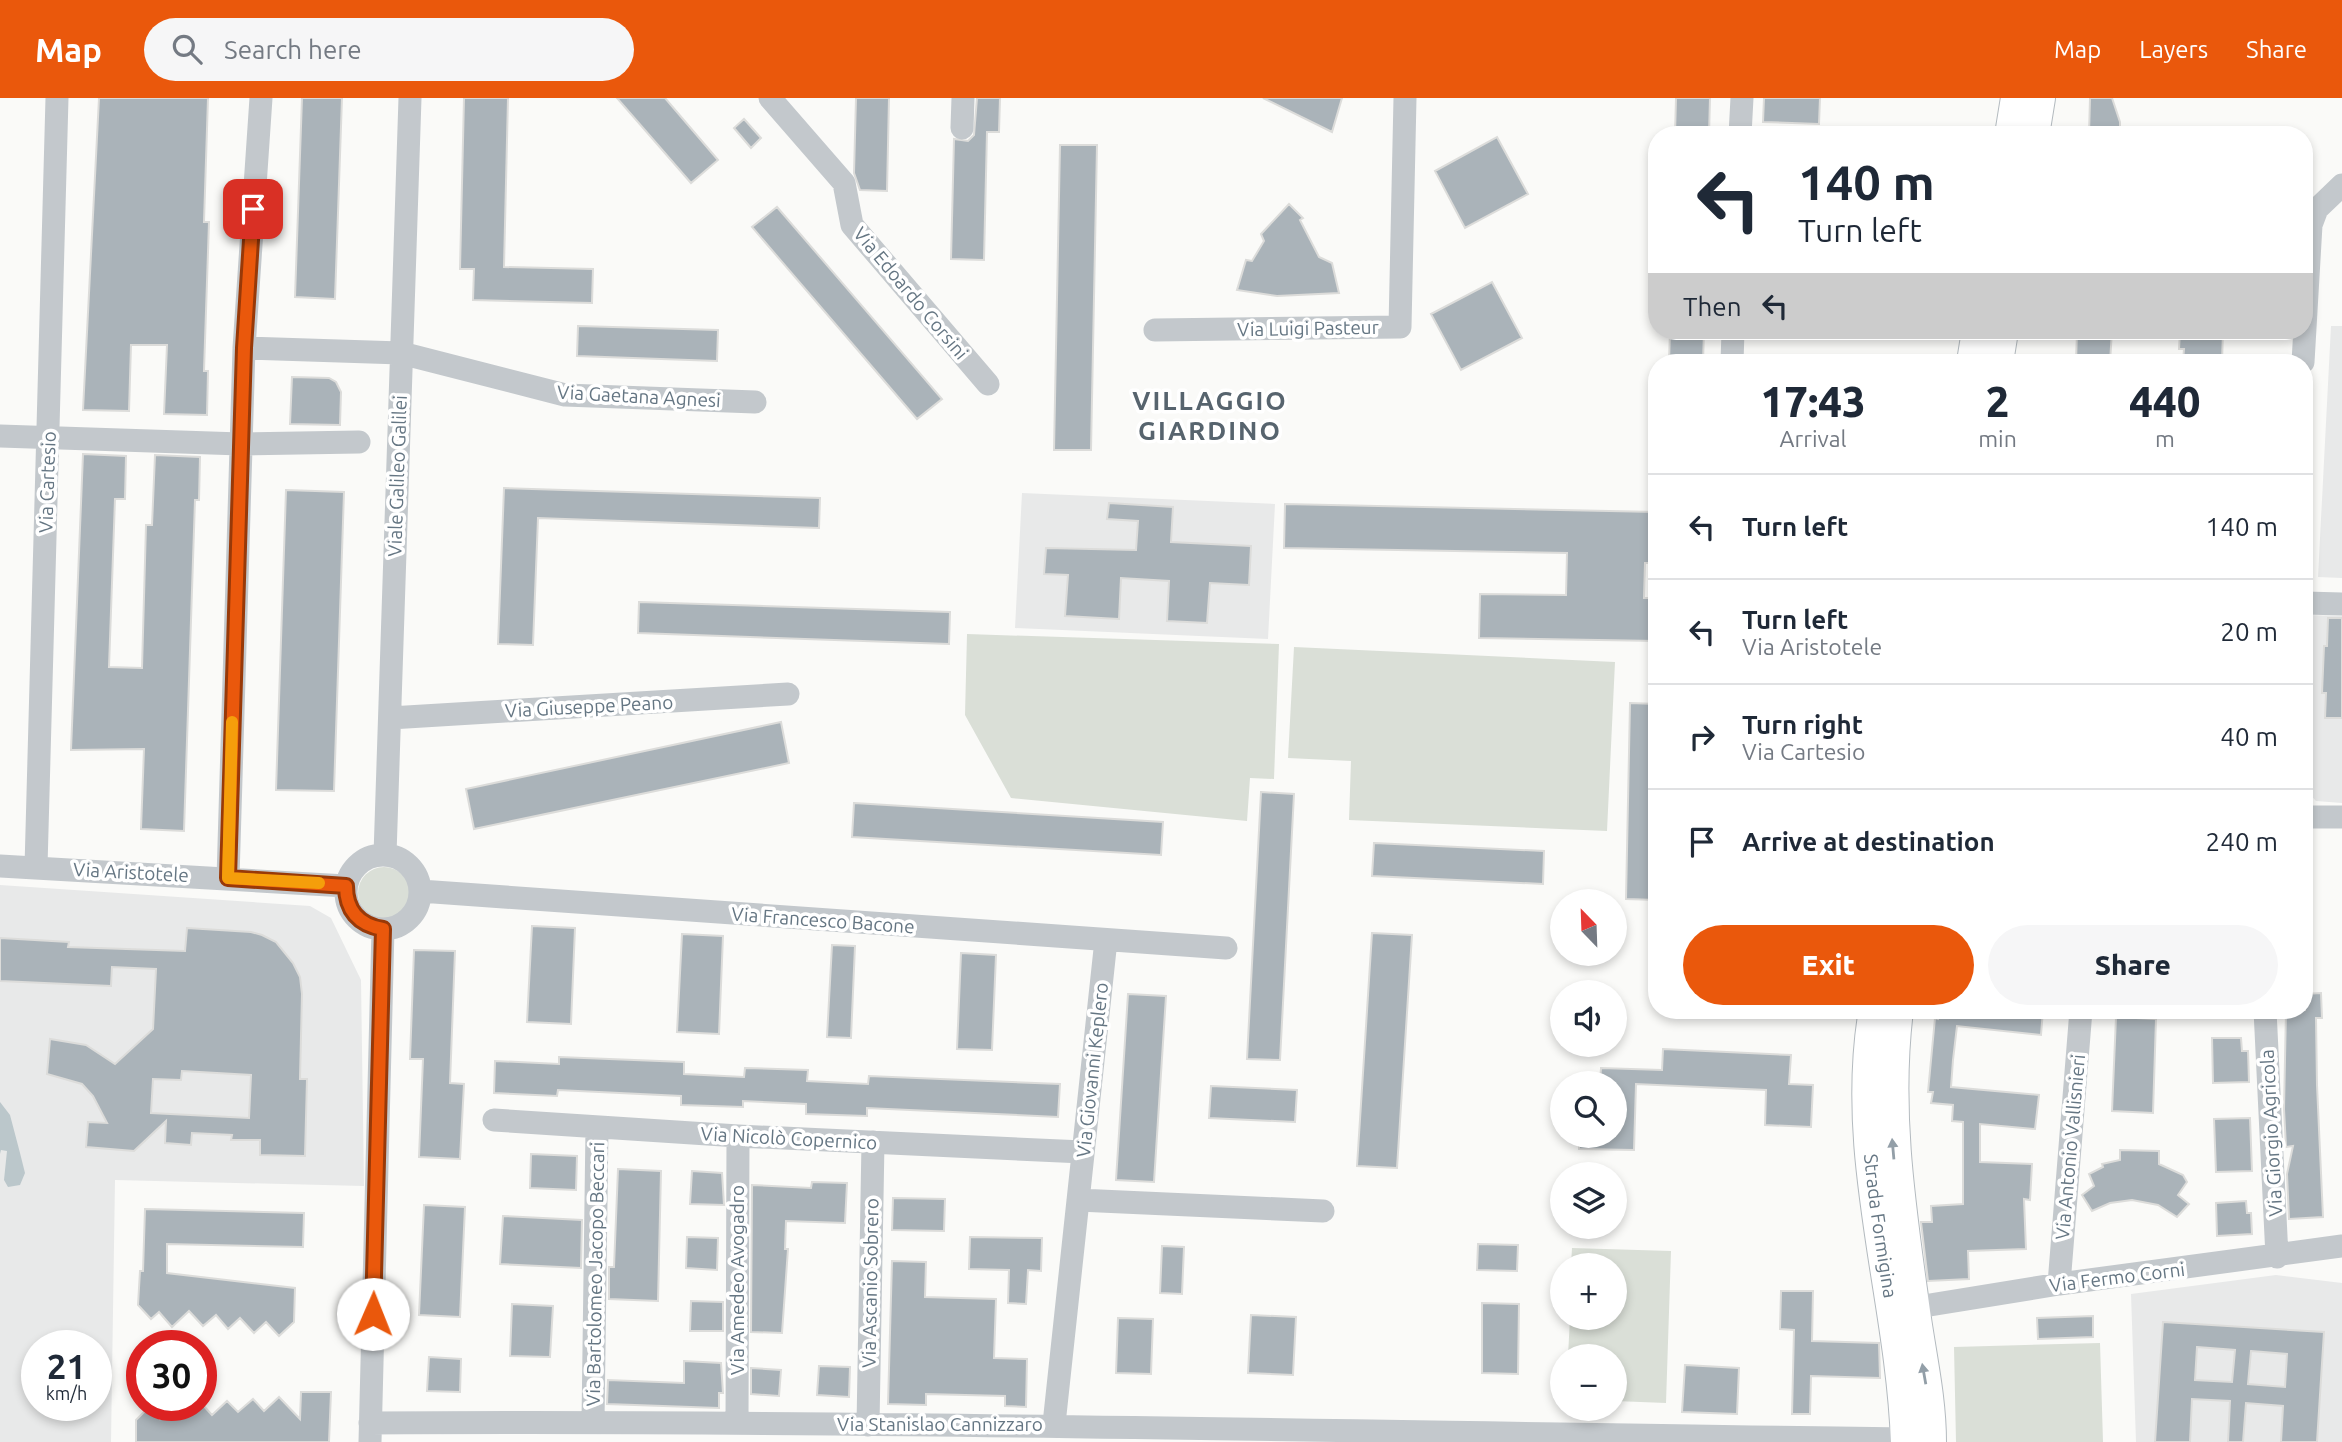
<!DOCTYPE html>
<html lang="en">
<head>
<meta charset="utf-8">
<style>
	:root { --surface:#fff; --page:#f6f6f7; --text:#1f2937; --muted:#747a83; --line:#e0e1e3; --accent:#ea580c }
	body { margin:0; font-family:Ubuntu,sans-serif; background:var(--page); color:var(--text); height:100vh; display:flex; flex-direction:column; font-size:26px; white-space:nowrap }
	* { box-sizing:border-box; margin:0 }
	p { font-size:23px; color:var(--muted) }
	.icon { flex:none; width:38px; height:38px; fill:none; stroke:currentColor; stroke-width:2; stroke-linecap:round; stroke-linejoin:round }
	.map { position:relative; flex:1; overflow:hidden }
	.sheet { position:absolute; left:1648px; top:256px; width:665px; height:665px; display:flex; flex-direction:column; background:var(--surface); border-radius:28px; box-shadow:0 4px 10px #0003 }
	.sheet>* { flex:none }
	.hud { position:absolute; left:1648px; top:28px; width:665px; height:214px; border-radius:28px; box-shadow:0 4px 10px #0003; background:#fff; color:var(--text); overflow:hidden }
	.needle { width:46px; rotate:337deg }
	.tools { position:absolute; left:1550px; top:791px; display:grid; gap:14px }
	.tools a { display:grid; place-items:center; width:77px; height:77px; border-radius:50%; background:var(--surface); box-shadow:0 4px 10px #0003; font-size:35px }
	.speed { position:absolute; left:21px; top:1232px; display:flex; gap:14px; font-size:35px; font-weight:700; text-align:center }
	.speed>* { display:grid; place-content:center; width:91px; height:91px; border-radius:50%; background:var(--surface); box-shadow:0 4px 10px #0003; line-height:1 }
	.speed small { font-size:18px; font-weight:400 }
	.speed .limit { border:10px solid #d22; background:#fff; color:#111 }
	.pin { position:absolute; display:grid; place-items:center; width:60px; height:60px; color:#fff; margin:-30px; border-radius:14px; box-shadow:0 4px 10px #0006 }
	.me { position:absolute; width:77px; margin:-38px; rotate:1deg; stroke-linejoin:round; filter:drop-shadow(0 0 5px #0008) }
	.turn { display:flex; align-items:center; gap:24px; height:147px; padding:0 35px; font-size:32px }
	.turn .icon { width:91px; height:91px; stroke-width:2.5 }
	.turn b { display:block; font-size:49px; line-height:60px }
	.then { display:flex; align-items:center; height:66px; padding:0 35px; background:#0003; gap:14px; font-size:26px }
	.eta { display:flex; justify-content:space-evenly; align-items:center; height:119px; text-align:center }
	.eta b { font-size:42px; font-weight:800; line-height:49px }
	.primary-button { display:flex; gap:14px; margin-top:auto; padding:14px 35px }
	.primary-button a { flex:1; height:80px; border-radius:42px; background:var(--accent); color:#fff; font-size:28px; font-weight:800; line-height:80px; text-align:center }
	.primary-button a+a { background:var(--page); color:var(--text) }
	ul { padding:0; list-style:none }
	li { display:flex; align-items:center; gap:21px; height:105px; padding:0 35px; border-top:2px solid var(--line) }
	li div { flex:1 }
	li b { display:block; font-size:26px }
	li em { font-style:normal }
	header { display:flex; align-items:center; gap:42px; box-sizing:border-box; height:98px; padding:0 35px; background:var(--accent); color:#fff }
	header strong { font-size:33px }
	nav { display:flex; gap:38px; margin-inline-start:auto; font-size:24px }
	.search { width:490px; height:63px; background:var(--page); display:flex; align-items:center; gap:18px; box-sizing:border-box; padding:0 24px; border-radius:38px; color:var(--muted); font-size:26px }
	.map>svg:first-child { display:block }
</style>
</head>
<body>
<header>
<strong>Map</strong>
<div class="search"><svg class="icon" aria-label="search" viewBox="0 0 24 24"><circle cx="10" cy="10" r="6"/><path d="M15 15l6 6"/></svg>Search here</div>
<nav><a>Map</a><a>Layers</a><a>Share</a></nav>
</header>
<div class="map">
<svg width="2342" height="1344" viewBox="0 0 2342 1344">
	<rect width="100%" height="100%" fill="#fafaf8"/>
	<path fill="#e8e9e9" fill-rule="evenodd" d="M2331,228h11v252l-24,-1z
		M1022,395l253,11 -7,135 -253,-11z
		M2307,517l35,1v187l-26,-2 -11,-12z
		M0,787l310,21 21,12 30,62 3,206 -249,-6 -4,262h-111zM37,1248h59v59h-59z
		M2276,1177l66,8v159h-206l-5,-148z"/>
	<path fill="#dadfd7" d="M967,536l312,10 -5,135 -24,-1 -3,43 -236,-23 -46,-83z
		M1294,549l321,15 -8,169 -258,-11 2,-59 -63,-3z
		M358 795a26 26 0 1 1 52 0a26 26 0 1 1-52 0Z
		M1572,1150l99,3 -5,152 -51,-2v-45h-47l2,-38h45v-53h-44z
		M2100,1245l3,99h-147l-2,-95z"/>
	<path fill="#bbc7cb" d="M0,1004l10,13 10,38 5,20 -5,12 -12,2 -4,-7 3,-29 -6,-1 -1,4z"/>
	<path fill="#aab3b9" stroke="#dcdcda" stroke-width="2" fill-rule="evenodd" d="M99,0h109l-4,124h5l-5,149h4l-1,44 -43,-1 3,-69h-36l-2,66 -46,-1z
		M302,0h40l-7,201 -40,-2z
		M464,0h44l-4,169 89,2 -1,34 -119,-3 1,-31h-14z
		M617,0h48l53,62 -27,23z
		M856,0h33l-2,93 -27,-1 -6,-17z
		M977,0h23l-1,34h-12l-3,128 -33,-1 3,-120 14,2 6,-6z
		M1263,0h79l-10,34z
		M1676,0h34l-1,37h-34z
		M1764,0h56l-1,26 -56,-2z
		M2090,0h22l8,24v13h-31z
		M744,21l17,19 -10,10 -17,-20z
		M1497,39l31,57 -63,34 -30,-57z
		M1060,47h37l-6,305h-37z
		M1289,106l14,14 -3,2 19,37 13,6 7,30 -62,3 -40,-6 9,-30 6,1 12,-20 -3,-7z
		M777,109l165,192 -25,20 -165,-192z
		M1492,184l30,56 -61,32 -30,-56z
		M578,228l140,4 -1,31 -140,-5z
		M1670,233h34l-1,31h-34z
		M2077,233h35l-2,31h-34z
		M2180,233h43l-1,31h-39l1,-13h-5z
		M292,279l37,1 7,4 5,10 -1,33 -50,-1z
		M83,356l43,2 -1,43h-10l-6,168 33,1 4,-143h6l3,-70 45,2 -1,43h-4l-11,331 -43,-2 3,-80 -73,1z
		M504,390l316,10 -1,30 -281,-10 -5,127 -35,-1z
		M286,392l58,2 -10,299 -58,-1z
		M1109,405l64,4 -2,35 80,4 -2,39 -39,-2 -3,40 -40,-2 2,-40 -48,-3 -2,41 -54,-3 3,-41 -24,-1 2,-26 90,2 2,-29 -31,-2z
		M1285,406l372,8v51h-12l-1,35h13v43l-178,-3 1,-44 86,1 1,-42 -283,-5z
		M639,504l311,10 -1,32 -311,-11z
		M2328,520h14v100h-17l1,-25h-4l2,-47h3z
		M1630,605l27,1v196l-31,-1z
		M781,624l8,41 -315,66 -8,-40z
		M1261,694l33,2 -14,266 -33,-1z
		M854,705l309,19 -2,33 -309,-18z
		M1374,745l170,8 -1,33 -171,-8z
		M532,828l43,2 -4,96 -44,-2z
		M187,830l64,4 11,3 14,7 17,21 7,14 2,17 -2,85h7l-2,77 -45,-1v-15h-29l1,-5 -40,-2 -1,12 -26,-2 1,-22 -32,30 -48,-4 2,-25 19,1 -14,-27 -11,-12 -35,-10 3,-35 36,6 29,19 38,-35 3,-60 -44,-2 -1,19 -111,-5v-43l69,4 -1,5 117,4zM182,973l69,4 -2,43 -98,-5 2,-34 28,1z
		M1372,835l40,2 -15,233 -40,-2z
		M682,836l41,2 -4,98 -42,-2z
		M832,847l23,1 -4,92 -24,-1z
		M414,852l41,1 -5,132 14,1 -4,75 -41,-2 4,-98h-13z
		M961,855l35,2 -4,95 -35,-1z
		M2321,895l1,25h-6l1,67 6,132 -34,2 -2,-45 6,-28 -7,1 -2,-38 2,-99h19v-16z
		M1128,896l38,2 -12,186 -38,-2z
		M1939,912h104l-2,25 -84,-9 -4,34 -2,27 88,8 -4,34 -55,-5v38l52,2 -2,36 -6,-1 2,50 -58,2 1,28 -41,2 -7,-59h11l-1,-16 32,-2v-82l-11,-1 1,-16 -22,-2 2,-11h-5l7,-74 3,1z
		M2116,919l40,2 -3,94 -41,-2z
		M2212,940h29l1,13h6l1,31 -36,1z
		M1663,951l128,6 -2,29 24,1 -2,42 -46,-2 1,-35 -130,-6 -2,66 -55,-1v-13h36v-53h-15l1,-15 61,2z
		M559,959l125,5v12l60,3 1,-9 63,2 -1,11 61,3 1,-8 191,8 -2,33 -191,-9v8l-61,-2v-10l-63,-3v6l-62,-2v-9l-123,-6 -1,6 -63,-3 1,-32 64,3z
		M1211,988l86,4 -2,32 -86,-4z
		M2250,1020l2,53 -36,1 -2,-53z
		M2120,1052l39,1v13l24,11 4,7 -9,13 11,9 -12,13 -19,-12 -26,-5 -22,3 -18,8 -10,-16 12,-9 -5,-12 14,-7 -1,-3 18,-4z
		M531,1056l46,2 -1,34 -46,-2z
		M618,1071l43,2 -3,130 -49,-2v-32h5z
		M692,1073l30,2 2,32 -34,-1z
		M812,1084l35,1 -2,40 -59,-2 -1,28h3l-6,84 -31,-1 1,-147 59,3z
		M893,1100l52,1 -1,32 -52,-1z
		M2246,1103l1,12h4l1,21 -35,2 -1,-33z
		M424,1107l41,2 -5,110 -41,-2z
		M145,1111l159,4 -1,34 -136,-3v29l128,15 -1,34 -15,14 -13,-14 -12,11 -14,-15 -12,11 -12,-14 -13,11 -14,-15 -17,16 -13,-15 -8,7 -13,-14 2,-34h3z
		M503,1118l79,4 -1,48 -81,-4z
		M687,1139l31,1 -1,32 -31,-2z
		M970,1139l72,1 -1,33 -13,-1 -2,34 -18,-1 1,-33 -40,-1z
		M1478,1146l40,1 -1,26 -40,-1z
		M1162,1148l22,1 -2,47 -22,-1z
		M892,1163l34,1 -1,35 71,2 -2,59 33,1 -1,48 -21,-1v-10l-79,-2v11l-38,-1z
		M1781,1193h32l-1,50 67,2 1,35 -69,-2 -1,38h-18l2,-84 -14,-1z
		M691,1203l32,1v29h-33z
		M1482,1205l37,1 -1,70 -36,-1z
		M512,1206l41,2 -3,51 -40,-1z
		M1251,1217l45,2 -3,58 -45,-2z
		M2093,1218v21l-55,2 -1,-21z
		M1118,1220l35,1 -2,55 -35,-1z
		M2163,1224l161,10 -7,110h-36l2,-36 -37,-3 -3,39h-15l2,-41 -38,-2 -2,43h-35zM2197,1249l38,3 -3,32 -37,-2zM2251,1253l36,3 -2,33 -37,-3z
		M429,1259l32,2 -1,33 -33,-1z
		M684,1263l37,2 2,30h-4v15l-112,-4 1,-24 76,3z
		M1685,1267l54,3 -2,46 -55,-2z
		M819,1268l31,1 -1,30 -32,-2z
		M751,1270l30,2 -2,26 -28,-2z
		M301,1294h30l-2,50h-193v-22l13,-13 11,12 15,-14 11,11 15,-13 11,12 15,-14 11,11 15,-13 11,12 15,-14 21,22z"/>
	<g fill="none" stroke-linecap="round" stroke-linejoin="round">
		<g stroke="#b3babf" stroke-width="34">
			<g id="secondary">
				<path d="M2011,37l6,-37"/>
				<path d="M2033,37l6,-37"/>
				<path d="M1973,264l5,-31"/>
				<path d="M1997,264l5,-31"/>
				<path id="s1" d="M1875,912c-25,145 27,288 32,432"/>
				<path d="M1897,912c-13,105 4,206 18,309 6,41 15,81 15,123"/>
			</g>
		</g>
		<path stroke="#c3c8cc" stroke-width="23" d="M770,0l74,85 8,42 136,159
			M962,30l1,-30
			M1740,37l2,-37
			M1155,232l245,-3 5,-229
			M244,250l157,5 164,42 190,7
			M1732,264l1,-31
			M2303,264l8,-137 6,-16 25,-24
			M0,338l241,8 118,-2
			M2305,505l37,1
			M390,620l398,-24
			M2305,719h37
			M346 794a37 37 0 1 1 74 0a37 37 0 1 1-74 0Z
			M385,757l25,-757
			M0,768l346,20
			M36,769l21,-769
			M228,780l16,-530 17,-250
			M420,793l806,57
			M2265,912l12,247
			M494,1022l244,16 345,16
			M1078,1102l245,11
			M2059,1186l22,-274
			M1899,1212l160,-26 283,-38
			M593,1324l4,-295
			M370,1325c517,-3 1034,10 1551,16
			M737,1325l1,-287
			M1054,1326l52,-484
			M868,1327l5,-283
			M370,1344l13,-513"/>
		<use href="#secondary" stroke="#fff" stroke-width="32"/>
	</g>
	<defs><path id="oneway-solid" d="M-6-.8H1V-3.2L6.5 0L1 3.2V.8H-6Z" transform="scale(1.75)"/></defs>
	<g fill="#939fa8">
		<use href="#oneway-solid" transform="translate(1893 1051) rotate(-95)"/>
		<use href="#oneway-solid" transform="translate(1924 1276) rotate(-100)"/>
	</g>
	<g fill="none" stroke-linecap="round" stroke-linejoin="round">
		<g stroke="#983908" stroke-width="18">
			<path id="route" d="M253,111l-9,139 -16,530 118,8c0,24 12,39 37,43l-10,385"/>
		</g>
		<use href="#route" stroke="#ea580c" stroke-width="12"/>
		<path stroke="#f59e0b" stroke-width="12" d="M232,624l-4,156 91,5"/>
	</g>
	<g text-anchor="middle" stroke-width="7" stroke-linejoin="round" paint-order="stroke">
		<g font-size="19" fill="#657683" stroke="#fff">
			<text transform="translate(911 195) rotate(50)" y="7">Via Edoardo Corsini</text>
			<text transform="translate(1308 230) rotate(-1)" y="7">Via Luigi Pasteur</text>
			<text transform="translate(639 298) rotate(3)" y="7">Via Gaetana Agnesi</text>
			<text transform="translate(397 378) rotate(-88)" y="7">Viale Galileo Galilei</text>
			<text transform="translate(47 384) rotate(-88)" y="7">Via Cartesio</text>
			<text transform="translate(589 608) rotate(-3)" y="7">Via Giuseppe Peano</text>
			<text transform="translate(131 774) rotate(3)" y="7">Via Aristotele</text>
			<text transform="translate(823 822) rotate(4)" y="7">Via Francesco Bacone</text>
			<text transform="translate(1092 972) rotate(-84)" y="7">Via Giovanni Keplero</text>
			<text transform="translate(2271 1035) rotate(-93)" y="7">Via Giorgio Agricola</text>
			<text transform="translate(789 1040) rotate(3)" y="7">Via Nicolò Copernico</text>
			<text transform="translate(2070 1049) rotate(-85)" y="7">Via Antonio Vallisnieri</text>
			<text dy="7" stroke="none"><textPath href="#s1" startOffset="217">Strada Formigina</textPath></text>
			<text transform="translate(595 1176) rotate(-89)" y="7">Via Bartolomeo Jacopo Beccari</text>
			<text transform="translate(2117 1179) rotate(-7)" y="7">Via Fermo Corni</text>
			<text transform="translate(737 1182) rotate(-90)" y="7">Via Amedeo Avogadro</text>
			<text transform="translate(870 1185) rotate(-89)" y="7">Via Ascanio Sobrero</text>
			<text x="940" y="1333">Via Stanislao Cannizzaro</text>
		</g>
		<g font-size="26" font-weight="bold" letter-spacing="2" fill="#57646e" stroke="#fff">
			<text x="1210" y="312">VILLAGGIO<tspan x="1210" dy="30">GIARDINO</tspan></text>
		</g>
	</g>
</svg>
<div class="tools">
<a><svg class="needle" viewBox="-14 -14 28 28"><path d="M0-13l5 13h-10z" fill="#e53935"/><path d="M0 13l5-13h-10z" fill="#747a83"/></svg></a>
<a><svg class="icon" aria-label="sound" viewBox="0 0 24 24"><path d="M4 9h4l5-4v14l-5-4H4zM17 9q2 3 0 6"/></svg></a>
<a><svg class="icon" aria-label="search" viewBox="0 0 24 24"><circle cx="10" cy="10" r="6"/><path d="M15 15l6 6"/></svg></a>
<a><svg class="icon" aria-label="layers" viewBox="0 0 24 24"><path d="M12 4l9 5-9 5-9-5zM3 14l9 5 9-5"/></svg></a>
<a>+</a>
<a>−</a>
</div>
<div class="speed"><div>21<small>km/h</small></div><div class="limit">30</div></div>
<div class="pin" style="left:253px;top:111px;background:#d93025"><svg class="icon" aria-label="arrive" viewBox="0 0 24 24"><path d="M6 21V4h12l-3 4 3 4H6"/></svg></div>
<svg class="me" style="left:373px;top:1216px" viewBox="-20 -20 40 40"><circle r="19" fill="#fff"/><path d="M0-13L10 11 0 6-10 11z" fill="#ea580c"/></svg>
<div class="hud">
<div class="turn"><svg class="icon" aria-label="left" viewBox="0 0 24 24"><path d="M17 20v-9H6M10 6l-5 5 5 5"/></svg><div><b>140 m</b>Turn left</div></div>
<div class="then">Then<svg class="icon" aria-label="left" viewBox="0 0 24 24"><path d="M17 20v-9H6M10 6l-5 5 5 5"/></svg></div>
</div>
<section class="sheet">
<div class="eta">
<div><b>17:43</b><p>Arrival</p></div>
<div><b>2</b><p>min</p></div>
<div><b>440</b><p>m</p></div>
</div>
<ul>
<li><svg class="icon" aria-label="left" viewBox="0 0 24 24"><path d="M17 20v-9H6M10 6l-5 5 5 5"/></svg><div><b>Turn left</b></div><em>140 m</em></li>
<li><svg class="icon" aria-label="left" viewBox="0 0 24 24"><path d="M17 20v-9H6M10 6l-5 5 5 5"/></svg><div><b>Turn left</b><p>Via Aristotele</p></div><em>20 m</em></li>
<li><svg class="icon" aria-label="right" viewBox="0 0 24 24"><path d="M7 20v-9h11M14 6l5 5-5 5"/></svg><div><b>Turn right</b><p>Via Cartesio</p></div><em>40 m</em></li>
<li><svg class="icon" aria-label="arrive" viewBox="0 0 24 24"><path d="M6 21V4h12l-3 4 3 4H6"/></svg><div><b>Arrive at destination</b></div><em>240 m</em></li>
</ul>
<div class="primary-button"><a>Exit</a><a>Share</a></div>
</section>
</div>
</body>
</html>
